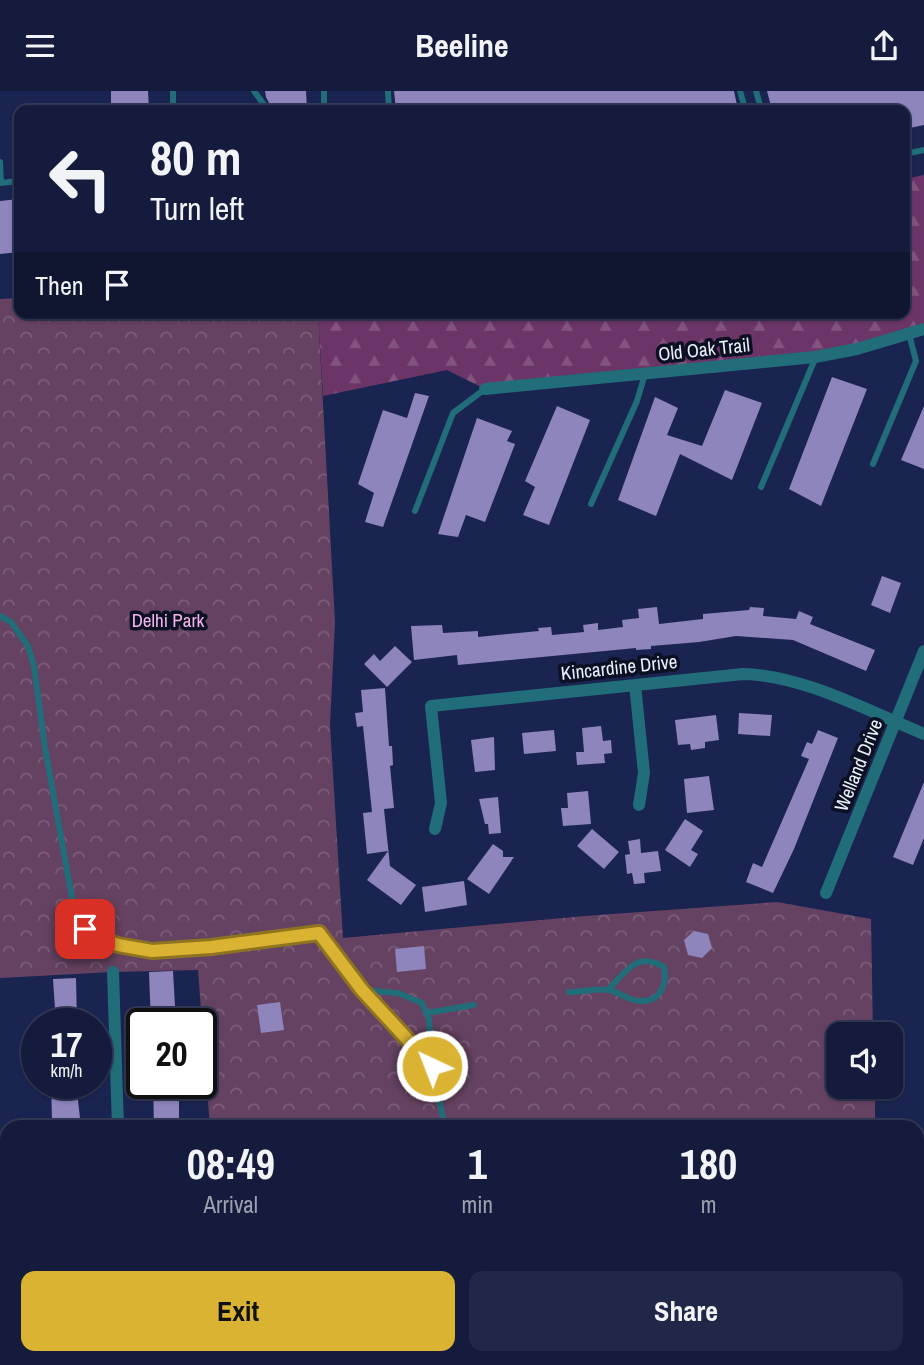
<!DOCTYPE html>
<html lang="en">
<head>
<meta charset="utf-8">
<style>
	:root { --surface:#141b3c; --page:#212847; --text:#f1f3f6; --muted:#9da1af; --line:#333956; --accent:#dab333 }
	body { margin:0; font-family:"Archivo Narrow",sans-serif; background:var(--page); color:var(--text); height:100vh; display:flex; flex-direction:column; font-size:26px; white-space:nowrap }
	* { box-sizing:border-box; margin:0 }
	p { font-size:23px; color:var(--muted) }
	.icon { flex:none; width:38px; height:38px; fill:none; stroke:currentColor; stroke-width:2; stroke-linecap:round; stroke-linejoin:round }
	.map { position:relative; flex:1; overflow:hidden }
	.side { position:absolute; left:0px; top:1029px; width:924px; height:245px; display:flex; flex-direction:column; background:var(--surface); border-radius:21px 21px 0 0; box-shadow:0 2px 5px #0004,0 0 0 2px var(--line) }
	.side>* { flex:none }
	.top-card { position:absolute; left:14px; top:14px; width:896px; height:214px; border-radius:14px; box-shadow:0 2px 5px #0004,0 0 0 2px var(--line); background:#141b3c; color:var(--text); overflow:hidden }
	.controls { position:absolute; left:826px; top:931px; display:grid; gap:14px }
	.controls a { display:grid; place-items:center; width:77px; height:77px; border-radius:14px; background:var(--surface); box-shadow:0 2px 5px #0004,0 0 0 2px var(--line); font-size:35px }
	.speed { position:absolute; left:21px; top:917px; display:flex; gap:14px; font-size:35px; font-weight:700; text-align:center }
	.speed>* { display:grid; place-content:center; width:91px; height:91px; border-radius:50%; background:var(--surface); box-shadow:0 2px 5px #0004,0 0 0 2px var(--line); line-height:1 }
	.speed small { font-size:18px; font-weight:400 }
	.speed .limit { border:4px solid #111; border-radius:10px; background:#fff; color:#111 }
	.pin { position:absolute; display:grid; place-items:center; width:60px; height:60px; color:#fff; margin:-30px; border-radius:14px; box-shadow:0 4px 10px #0006 }
	.me { position:absolute; width:77px; margin:-38px; rotate:317deg; stroke-linejoin:round; filter:drop-shadow(0 0 5px #0008) }
	.turn { display:flex; align-items:center; gap:24px; height:147px; padding:0 21px; font-size:32px }
	.turn .icon { width:91px; height:91px; stroke-width:2.5 }
	.turn b { display:block; font-size:49px; line-height:60px }
	.then { display:flex; align-items:center; height:66px; padding:0 21px; background:#0003; gap:14px; font-size:26px }
	.eta { display:flex; justify-content:space-evenly; align-items:center; height:119px; text-align:center }
	.eta b { font-size:42px; font-weight:800; line-height:49px }
	.button { display:flex; gap:14px; margin-top:auto; padding:14px 21px }
	.button a { flex:1; height:80px; border-radius:14px; background:var(--accent); color:#111; font-size:28px; font-weight:800; line-height:80px; text-align:center }
	.button a+a { background:var(--page); color:var(--text) }
	header { display:flex; justify-content:space-between; align-items:center; height:91px; padding:0 21px; background:var(--surface); font-size:32px; font-weight:800 }
	.map>svg:first-child { display:block }
</style>
</head>
<body>
<header><svg class="icon" aria-label="menu" viewBox="0 0 24 24"><path d="M4 6h16M4 12h16M4 18h16"/></svg>Beeline<svg class="icon" aria-label="share" viewBox="0 0 24 24"><path d="M12 15V3M7 8l5-5 5 5M5 13v7h14v-7"/></svg></header>
<div class="map">
<svg width="924" height="1274" viewBox="0 0 924 1274">
	<defs>
		<pattern id="forest-firs" width="22" height="20" patternUnits="userSpaceOnUse" patternTransform="scale(1.75)"><rect width="22" height="20" fill="#6c3567"/><path d="M5 1l3.5 6h-7zM16 11l3.5 6h-7z" fill="#81537e"/></pattern>
		<pattern id="park-crowns" width="20" height="18" patternUnits="userSpaceOnUse" patternTransform="scale(1.75)"><rect width="20" height="18" fill="#654261"/><path d="M2 6a3 3 0 1 1 6 0M12 15a3 3 0 1 1 6 0" fill="none" stroke="#7b5e79"/></pattern>
	</defs>
	<rect width="100%" height="100%" fill="#1a2450"/>
	<path fill="url(#forest-firs)" d="M924,84v154l-67,20 -372,40 -38,-19 -124,26 -5,-83h587v-134z"/>
	<path fill="url(#park-crowns)" d="M19,207v15h299l17,309 -5,103 13,213 242,-22 192,-14 94,17 2,115h-35v53h37v40h-665l-12,-157 -85,2 -113,6v-679z
		M227,1267h654v7h-653z"/>
	<path fill="#8d85bc" d="M111,0h37l1,19h-38z
		M265,0h41l1,19h-38l1,-5 -4,-8z
		M394,0h340l4,19h-342z
		M767,0h157v34l-19,4v-19h-133z
		M19,108v53l-19,2v-53z
		M832,286l35,12 -46,117 -32,-17z
		M725,299l37,13 -30,77 -52,-26 -24,62 -38,-16 37,-103 23,11 -11,27 35,11z
		M415,302l14,3 -46,131 -18,-5 9,-29 -16,-9 25,-74 24,8z
		M557,315l33,14 -41,105 -26,-10 12,-28 -10,-6z
		M924,315v63l-23,-9z
		M477,327l35,13 -5,10 8,3 -30,78 -19,-7 -8,22 -20,-3z
		M882,485l19,7 -11,30 -19,-8z
		M657,516l2,17 44,-5v-5l46,-4 1,-3 14,1 -1,8 33,3 3,-8 14,6 -3,7 65,26 -9,21 -73,-31 -57,-4 -37,6 -48,4v3l-15,1v-2l-178,17 -1,-10 -43,5 -3,-34 31,-1 1,8 35,-2v6l61,-6 -1,-3 13,-1 1,8 32,-3 -1,-7 15,-2v7l25,-3 -1,-7 17,-2 -1,-9z
		M395,555l17,16 -25,25 -23,-23 10,-10 6,7z
		M385,597l4,58h3l1,19 -3,1 4,42 -10,1 6,57 26,19 -15,20 -34,-25 21,-29 -21,3 -4,-41 9,-1 -9,-86 -6,1 -2,-14 8,-1 -2,-22z
		M739,622l33,2 -2,21 -32,-2z
		M716,624l3,25 -14,2v6l-14,2 -1,-6 -12,1 -3,-25z
		M601,635l2,15 8,-1 1,13 -8,1 1,9 -28,2 -1,-13h8l-2,-24z
		M554,639l2,21 -32,3 -2,-21z
		M818,639l20,8 -44,111 -21,44 -27,-11 7,-19 9,4 47,-108 -8,-3 6,-14 5,2z
		M494,646l1,33 -20,2 -4,-32z
		M709,685l5,34 -27,3 -3,-34z
		M924,691v56l-11,27 -20,-8z
		M588,700l3,33 -28,2 -2,-18h7l-1,-15z
		M498,706l3,36 -12,1 -1,-10h-3l-6,-25z
		M685,728l18,12 -12,19 7,4 -8,13 -25,-17z
		M592,738l27,23 -15,17 -27,-23z
		M640,748l1,14 17,-2 3,20 -17,2 1,10 -11,1 -2,-11 -5,1 -2,-19 5,-1 -2,-13z
		M493,753l10,7v6h11l-25,37 -22,-15z
		M464,790l3,24 -42,7 -3,-25z
		M694,840l14,3 4,14 -10,10 -14,-3 -4,-15z
		M424,855l2,23 -29,3 -2,-23z
		M173,880l3,53h-25l-2,-52z
		M76,887l1,46h-21l-3,-45z
		M280,911l4,28 -23,3 -4,-28z
		M51,992h25l5,44h-27v-7h-2z
		M153,992h26v44h-25z"/>
	<g fill="none" stroke-linecap="round" stroke-linejoin="round">
		<path stroke="#216d79" stroke-width="6" d="M173,0v19
			M254,0l11,15
			M324,0v19
			M388,0l1,19
			M740,0l4,14 5,4 11,-2
			M756,0l5,18
			M905,63l19,-4
			M0,71l1,21
			M0,92l19,-2
			M873,373l43,-103 -7,-27
			M761,396l54,-128
			M591,413l46,-103 8,-27
			M415,420l38,-98 32,-24
			M0,525l11,6 17,24 6,20 11,82 27,150c3,11 6,25 16,33 47,38 173,9 231,2l43,57 70,76 13,61
			M362,899l36,3 24,10 7,16 3,47
			M569,901c13,0 28,-4 40,-2 10,2 20,11 31,11 21,1 27,-17 24,-34 -27,-16 -38,4 -56,23
			M426,922l48,-8
			M475,1274v-7"/>
		<path stroke="#216d79" stroke-width="12" d="M485,298l330,-32 42,-8 67,-20
			M635,594l9,88 -5,32
			M435,738l6,-26 -10,-97 312,-32c60,1 125,37 181,60
			M826,802l98,-242
			M113,881l5,155
			M0,1167l7,-4
			M165,1267l3,7"/>
	</g>
	<g fill="none" stroke-linecap="round" stroke-linejoin="round">
		<g stroke="#8e7421" stroke-width="18">
			<path id="route" d="M85,838l16,10 17,6 34,6 59,-4 108,-14 43,57 70,76"/>
		</g>
		<use href="#route" stroke="#dab333" stroke-width="12"/>
	</g>
	<g text-anchor="middle" stroke-width="7" stroke-linejoin="round" paint-order="stroke">
		<g font-size="19" fill="#edf1fd" stroke="#0b1023">
			<text transform="translate(704 258) rotate(-6)" y="7">Old Oak Trail</text>
			<text transform="translate(619 576) rotate(-6)" y="7">Kincardine Drive</text>
			<text transform="translate(858 674) rotate(-68)" y="7">Welland Drive</text>
		</g>
		<g font-size="19" fill="#f7b4ef" stroke="#0b1023">
			<text x="168" y="536">Delhi Park</text>
		</g>
	</g>
</svg>
<div class="controls">
<a><svg class="icon" aria-label="sound" viewBox="0 0 24 24"><path d="M4 9h4l5-4v14l-5-4H4zM17 9q2 3 0 6"/></svg></a>
</div>
<div class="speed"><div>17<small>km/h</small></div><div class="limit">20</div></div>
<div class="pin" style="left:85px;top:838px;background:#d93025"><svg class="icon" aria-label="arrive" viewBox="0 0 24 24"><path d="M6 21V4h12l-3 4 3 4H6"/></svg></div>
<svg class="me" style="left:432px;top:975px" viewBox="-20 -20 40 40"><circle r="17" fill="#dab333" stroke="#fff" stroke-width="3"/><path d="M0-11L8 9 0 5-8 9z" fill="#fff"/></svg>
<div class="top-card">
<div class="turn"><svg class="icon" aria-label="left" viewBox="0 0 24 24"><path d="M17 20v-9H6M10 6l-5 5 5 5"/></svg><div><b>80 m</b>Turn left</div></div>
<div class="then">Then<svg class="icon" aria-label="arrive" viewBox="0 0 24 24"><path d="M6 21V4h12l-3 4 3 4H6"/></svg></div>
</div>
<section class="side">
<div class="eta">
<div><b>08:49</b><p>Arrival</p></div>
<div><b>1</b><p>min</p></div>
<div><b>180</b><p>m</p></div>
</div>
<div class="button"><a>Exit</a><a>Share</a></div>
</section>
</div>
</body>
</html>
